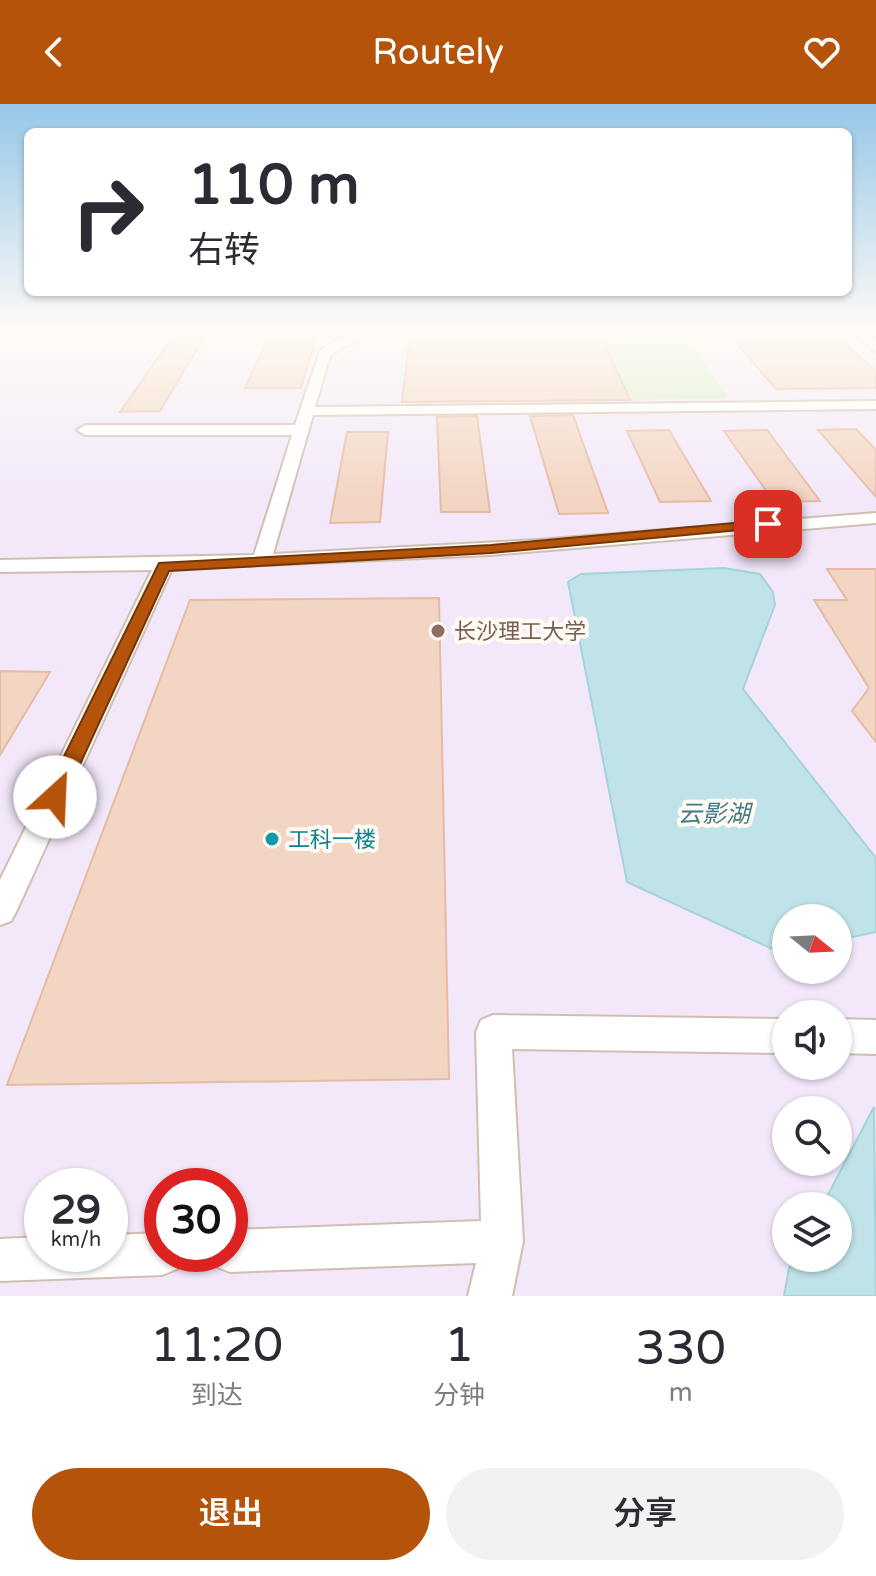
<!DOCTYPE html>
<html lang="zh">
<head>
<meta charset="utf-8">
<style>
	:root { --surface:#fff; --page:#f2f2f3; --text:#2b2b33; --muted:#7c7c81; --accent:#b45309 }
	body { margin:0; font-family:"Varela Round","Noto Sans SC",sans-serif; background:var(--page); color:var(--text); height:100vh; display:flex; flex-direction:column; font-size:30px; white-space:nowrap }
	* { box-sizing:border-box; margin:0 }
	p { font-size:26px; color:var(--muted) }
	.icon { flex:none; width:44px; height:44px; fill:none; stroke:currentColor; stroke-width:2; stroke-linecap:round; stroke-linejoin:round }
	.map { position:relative; height:1192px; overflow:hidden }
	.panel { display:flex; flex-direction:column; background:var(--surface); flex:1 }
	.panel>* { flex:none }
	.hud { position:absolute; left:24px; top:24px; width:828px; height:168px; border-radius:12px; box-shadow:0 2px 6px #0004; background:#fff; color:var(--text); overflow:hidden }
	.needle { width:52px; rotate:108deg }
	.tools { position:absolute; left:772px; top:800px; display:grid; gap:16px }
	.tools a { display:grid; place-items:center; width:80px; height:80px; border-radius:50%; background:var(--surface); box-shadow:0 2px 6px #0004; font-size:40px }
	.speed { position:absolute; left:24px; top:1064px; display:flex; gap:16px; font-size:40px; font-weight:700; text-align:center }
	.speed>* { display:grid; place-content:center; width:104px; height:104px; border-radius:50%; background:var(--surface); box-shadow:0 2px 6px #0004; line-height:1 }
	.speed small { font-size:20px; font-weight:400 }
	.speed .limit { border:12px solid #d22; background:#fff; color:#111 }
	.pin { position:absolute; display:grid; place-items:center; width:68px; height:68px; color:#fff; margin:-34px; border-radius:16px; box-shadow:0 4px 12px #0006 }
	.me { position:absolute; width:88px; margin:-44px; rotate:25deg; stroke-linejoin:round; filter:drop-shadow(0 0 6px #0008) }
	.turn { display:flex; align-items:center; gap:28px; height:168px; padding:0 32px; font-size:36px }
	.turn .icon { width:104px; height:104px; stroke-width:2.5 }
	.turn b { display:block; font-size:56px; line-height:68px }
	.eta { display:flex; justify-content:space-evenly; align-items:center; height:136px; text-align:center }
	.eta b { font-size:48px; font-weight:600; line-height:56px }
	.button { display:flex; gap:16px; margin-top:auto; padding:16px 32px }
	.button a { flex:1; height:92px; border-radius:48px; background:var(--accent); color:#fff; font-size:32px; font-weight:600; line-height:92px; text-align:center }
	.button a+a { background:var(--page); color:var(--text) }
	header { display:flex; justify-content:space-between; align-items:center; height:104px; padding:0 32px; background:var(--accent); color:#fff; font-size:36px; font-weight:600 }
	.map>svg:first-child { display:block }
</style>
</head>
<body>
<header><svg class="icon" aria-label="back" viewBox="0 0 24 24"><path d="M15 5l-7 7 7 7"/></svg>Routely<svg class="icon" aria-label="heart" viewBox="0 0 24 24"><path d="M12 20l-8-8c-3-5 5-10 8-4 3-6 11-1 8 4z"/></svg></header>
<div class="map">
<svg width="876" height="1192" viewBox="0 0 876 1192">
	<rect width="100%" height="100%" fill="#fdf6ec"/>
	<path fill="#f3e8fa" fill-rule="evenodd" d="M163,226h713v966h-876v-952zM786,814h52v52h-52zM786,910h52v52h-52zM786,1006h52v52h-52zM42,1082h68v68h-68zM162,1082h68v68h-68zM786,1102h52v52h-52z"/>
	<path fill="#d8ecc9" d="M598,226h84l47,68 -99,2z"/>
	<path fill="#bfe3e8" stroke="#a5d3da" stroke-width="2" d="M724,464l36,6 13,18 2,13 -32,84 133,169v74l-38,8v-22h-52v34l-5,1 -154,-71 -59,-300 13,-8z
		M874,1003l2,189h-92l5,-28 6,-10h43v-52h-16z"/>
	<path fill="#f3d5c3" stroke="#e6bba3" stroke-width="2" d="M271,226h47l-17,58h-56z
		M598,226l32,70 -228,2 8,-68z
		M726,227l106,1 44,39v17l-100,1z
		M204,234l-44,73 -40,1 51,-73z
		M573,311l35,98 -49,1 -29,-98z
		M477,312l13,96h-49l-4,-95z
		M856,325l20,21v47l-58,-67z
		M669,326l42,71 -51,1 -33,-71z
		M767,326l53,71 -46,1 -50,-71z
		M347,328h41l-8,90 -50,1z
		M827,465h49v173l-24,-31 17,-23 -55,-88h33z
		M439,494l10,481 -442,6 183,-485z
		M0,567l50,1 -50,83z"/>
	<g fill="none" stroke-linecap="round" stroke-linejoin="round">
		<g stroke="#d1beb0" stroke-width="4">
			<path id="minor" d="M368,226h19l-46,18 -11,8 -15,51 561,-6v8l-563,6 -40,139 265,-14 338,-27v10l-386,32 -318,14 -156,343 -5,9 -11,4v-45l152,-310 -152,2v-12l254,-5 38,-120h-207l-8,-5 8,-5h210l25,-74 13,-9z
				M851,226h13l12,11v11z
				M493,911l293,4v34l-274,-4 11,192 -11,55h-44l8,-33 -246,9 -15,-6 -5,-12h20v-24l251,-9 -5,-189 5,-12z
				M838,915l38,1v34l-38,-1z
				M162,1129v21h21l-6,15 -15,6 -162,6v-42l42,-2v17h68v-19z"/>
		</g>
		<use href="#minor" fill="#fff" fill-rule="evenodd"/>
	</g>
	<linearGradient id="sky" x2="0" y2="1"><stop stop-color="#97c7e8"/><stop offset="0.58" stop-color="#fefbf6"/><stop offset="1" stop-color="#fefbf6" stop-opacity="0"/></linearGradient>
	<rect width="876" height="393" fill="url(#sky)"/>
	<path fill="#b45309" stroke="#753606" stroke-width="2" d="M768,416l5,1v6l-282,26 -322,18 -104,226 -3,5h-15l-3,-5 115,-234 332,-18z"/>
	<circle fill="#8d6e63" stroke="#fffaf3" stroke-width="3" cx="438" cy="527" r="8"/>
	<circle fill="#0f9aa8" stroke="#fffaf3" stroke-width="3" cx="272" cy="735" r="8"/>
	<g text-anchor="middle" stroke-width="8" stroke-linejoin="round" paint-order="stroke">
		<g font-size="22" fill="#785e54" stroke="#fffaf3" text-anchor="start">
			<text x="454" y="535">长沙理工大学</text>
		</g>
		<g font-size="22" fill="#0d838f" stroke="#fffaf3" text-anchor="start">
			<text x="288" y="743">工科一楼</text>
		</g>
		<g font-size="24" font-style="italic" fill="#437c86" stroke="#fffaf3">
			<text x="714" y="718">云影湖</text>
		</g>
	</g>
</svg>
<div class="tools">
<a><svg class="needle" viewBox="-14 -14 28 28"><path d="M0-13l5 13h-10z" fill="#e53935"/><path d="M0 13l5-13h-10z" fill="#7c7c81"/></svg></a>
<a><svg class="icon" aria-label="sound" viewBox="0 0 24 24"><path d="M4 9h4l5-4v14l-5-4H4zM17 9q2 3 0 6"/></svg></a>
<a><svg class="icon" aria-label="search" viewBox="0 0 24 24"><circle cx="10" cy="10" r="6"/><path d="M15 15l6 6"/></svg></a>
<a><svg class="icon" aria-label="layers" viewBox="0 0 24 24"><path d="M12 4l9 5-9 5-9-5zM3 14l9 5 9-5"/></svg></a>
</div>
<div class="speed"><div>29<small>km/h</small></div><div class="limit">30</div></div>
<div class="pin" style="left:768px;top:420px;background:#d93025"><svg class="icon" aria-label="arrive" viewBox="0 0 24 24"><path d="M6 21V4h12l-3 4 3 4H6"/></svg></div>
<svg class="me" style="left:55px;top:693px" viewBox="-20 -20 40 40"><circle r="19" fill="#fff"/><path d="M0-13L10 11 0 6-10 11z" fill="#b45309"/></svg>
<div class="hud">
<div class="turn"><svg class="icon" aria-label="right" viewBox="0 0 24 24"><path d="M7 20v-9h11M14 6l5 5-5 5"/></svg><div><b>110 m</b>右转</div></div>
</div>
</div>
<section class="panel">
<div class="eta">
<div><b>11:20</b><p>到达</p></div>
<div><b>1</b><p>分钟</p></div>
<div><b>330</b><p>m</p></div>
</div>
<div class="button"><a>退出</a><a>分享</a></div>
</section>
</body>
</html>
